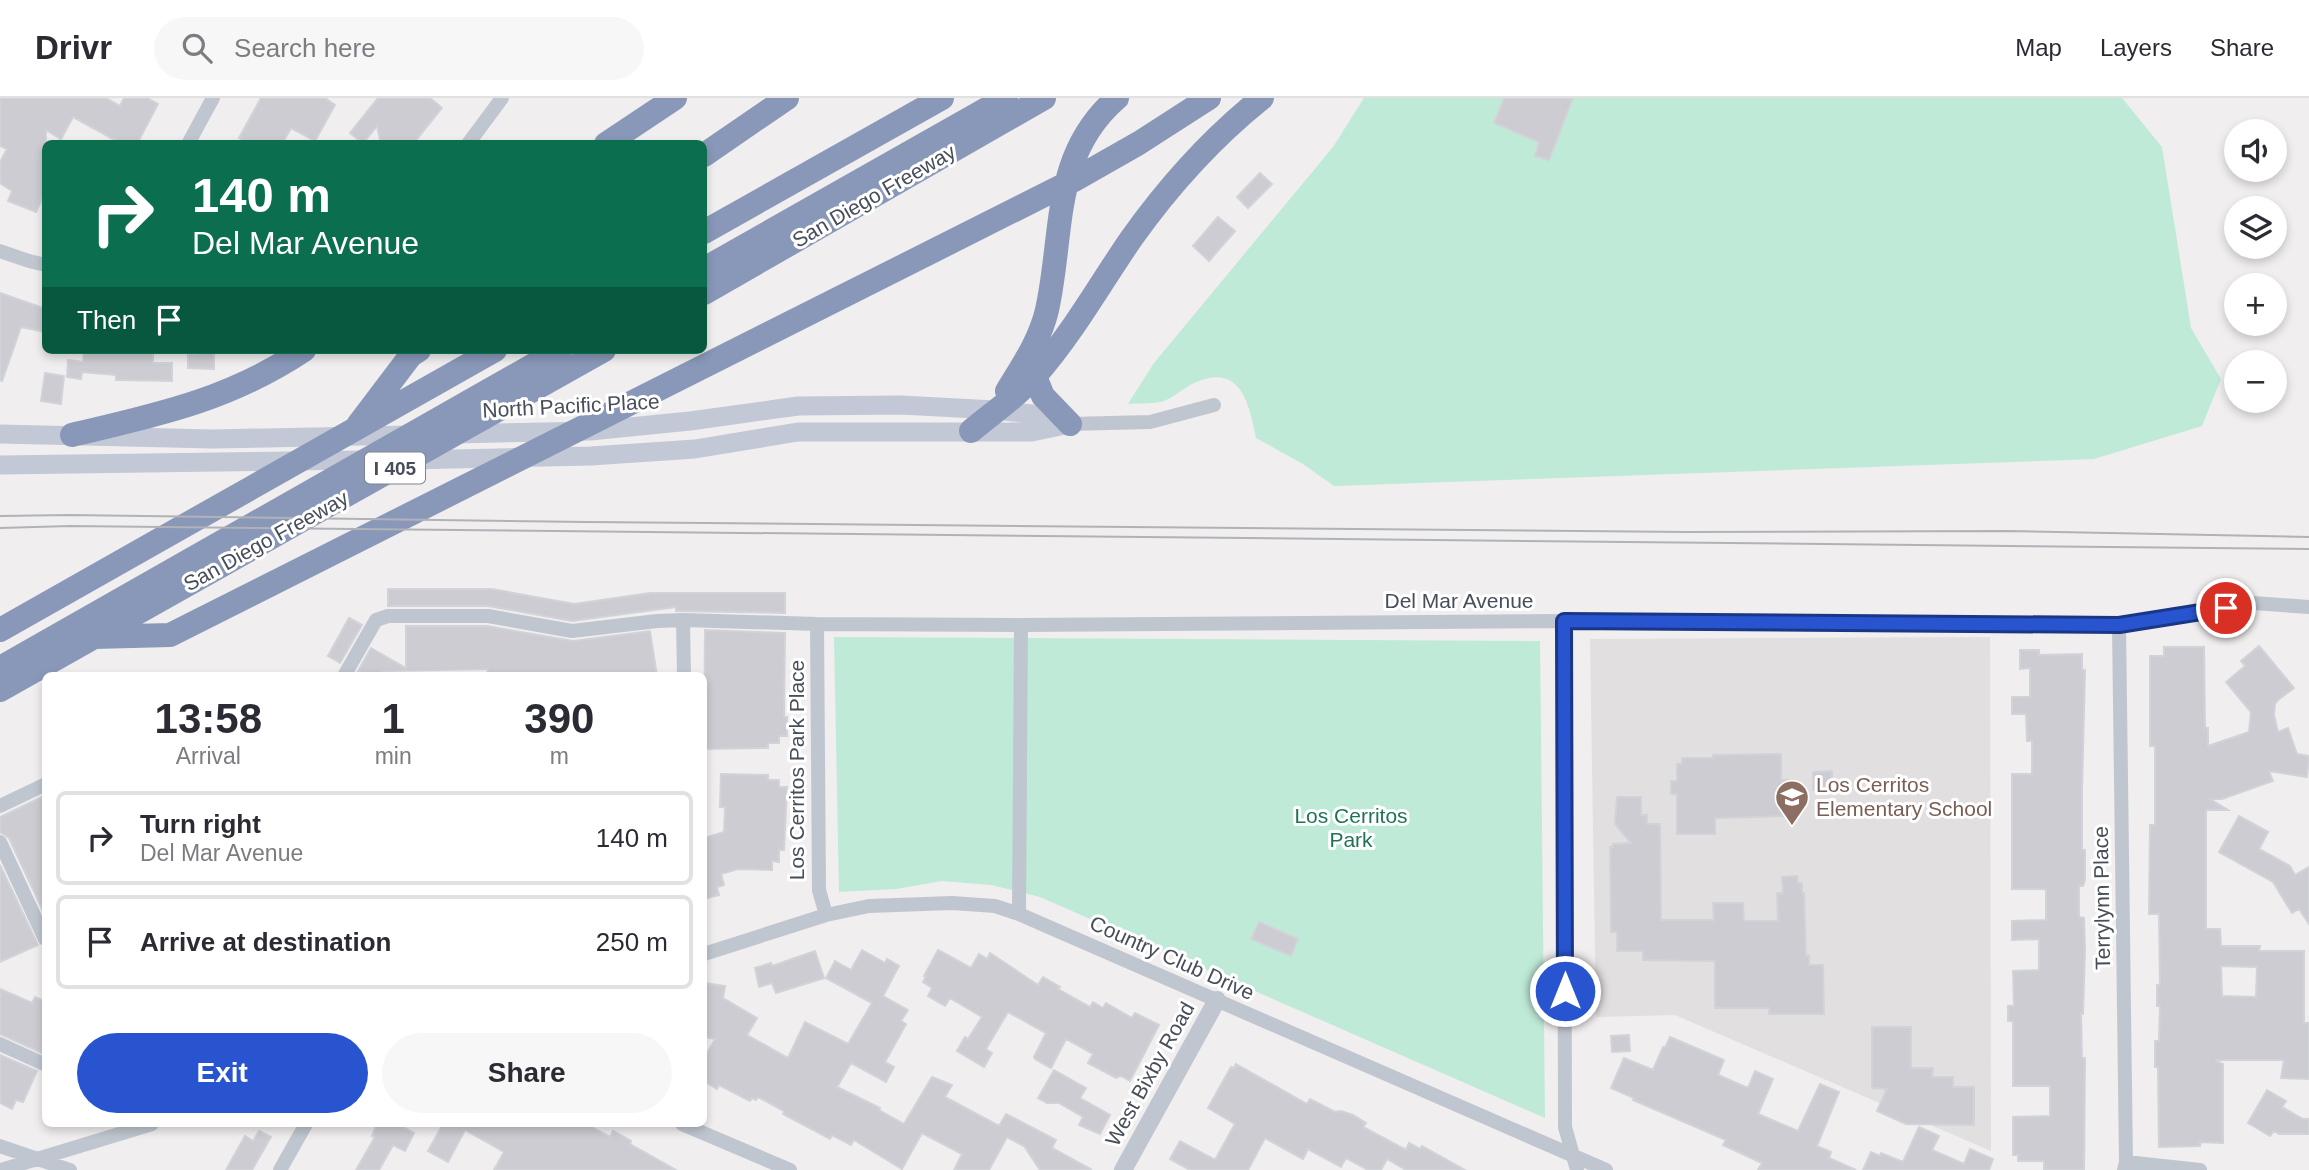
<!DOCTYPE html>
<html lang="en">
<head>
<meta charset="utf-8">
<style>
	:root { --surface:#fff; --page:#f7f7f7; --text:#2b2b33; --muted:#7c7c81; --line:#e1e1e2; --accent:#2855cf }
	body { margin:0; font-family:Helvetica,sans-serif; background:var(--page); color:var(--text); height:100vh; display:flex; flex-direction:column; font-size:26px; white-space:nowrap }
	* { box-sizing:border-box; margin:0 }
	p { font-size:23px; color:var(--muted) }
	.icon { flex:none; width:38px; height:38px; fill:none; stroke:currentColor; stroke-width:2; stroke-linecap:round; stroke-linejoin:round }
	.map { position:relative; flex:1; overflow:hidden }
	.details { position:absolute; left:42px; top:574px; width:665px; height:455px; display:flex; flex-direction:column; background:var(--surface); border-radius:10px; box-shadow:0 4px 10px #0003 }
	.details>* { flex:none }
	.hud { position:absolute; left:42px; top:42px; width:665px; height:214px; border-radius:10px; box-shadow:0 4px 10px #0003; background:#0b6e4f; color:#fff; overflow:hidden }
	.controls { position:absolute; left:2224px; top:21px; display:grid; gap:14px }
	.controls a { display:grid; place-items:center; width:63px; height:63px; border-radius:50%; background:var(--surface); box-shadow:0 4px 10px #0003; font-size:35px }
	.pin { position:absolute; display:grid; place-items:center; width:60px; height:60px; color:#fff; margin:-30px; border:4px solid #fff; border-radius:50%; box-shadow:0 2px 7px #0007 }
	.me { position:absolute; width:77px; margin:-38px; rotate:0deg; stroke-linejoin:round; filter:drop-shadow(0 0 5px #0008) }
	.turn { display:flex; align-items:center; gap:24px; height:147px; padding:0 35px; font-size:32px }
	.turn .icon { width:91px; height:91px; stroke-width:2.5 }
	.turn b { display:block; font-size:49px; line-height:60px }
	.then { display:flex; align-items:center; height:66px; padding:0 35px; background:#0003; gap:14px; font-size:26px }
	.eta { display:flex; justify-content:space-evenly; align-items:center; height:119px; text-align:center }
	.eta b { font-size:42px; font-weight:700; line-height:49px }
	.button { display:flex; gap:14px; margin-top:auto; padding:14px 35px }
	.button a { flex:1; height:80px; border-radius:42px; background:var(--accent); color:#fff; font-size:28px; font-weight:700; line-height:80px; text-align:center }
	.button a+a { background:var(--page); color:var(--text) }
	ul { padding:0; list-style:none }
	li { display:flex; align-items:center; gap:21px; height:94px; margin:0 14px 10px; padding:0 21px; border:4px solid var(--line); border-radius:10px }
	li div { flex:1 }
	li b { display:block; font-size:26px }
	li em { font-style:normal }
	header { display:flex; align-items:center; gap:42px; box-sizing:border-box; height:98px; padding:0 35px; background:var(--surface); border-bottom:2px solid var(--line) }
	header strong { font-size:33px }
	nav { display:flex; gap:38px; margin-inline-start:auto; font-size:24px }
	.search { width:490px; height:63px; background:var(--page); display:flex; align-items:center; gap:18px; box-sizing:border-box; padding:0 24px; border-radius:38px; color:var(--muted); font-size:26px }
	.map>svg:first-child { display:block }
</style>
</head>
<body>
<header>
<strong>Drivr</strong>
<div class="search"><svg class="icon" aria-label="search" viewBox="0 0 24 24"><circle cx="10" cy="10" r="6"/><path d="M15 15l6 6"/></svg>Search here</div>
<nav><a>Map</a><a>Layers</a><a>Share</a></nav>
</header>
<div class="map">
<svg width="2309" height="1072" viewBox="0 0 2309 1072">
	<rect width="100%" height="100%" fill="#f0eeee"/>
	<path fill="#e1dfdf" d="M1990,539l1,514 -316,-136 -79,2 -6,-378z"/>
	<path fill="#bfead7" d="M1364,0h758l40,49 29,181 30,51 -19,47 -108,33 -760,27 -31,-22 -47,-26c-7,-36 -16,-76 -62,-55 -11,5 -22,16 -33,19 -11,2 -23,1 -33,2l26,-41 179,-216z
		M834,539l706,4 5,477 -505,-221 -49,-12 -49,-4 -46,8 -57,3z"/>
	<path fill="#ccccd2" stroke="#d2d3d9" stroke-width="2" fill-rule="evenodd" d="M0,0h106l14,8 4,-8h23l11,6 -21,40h-15l-49,-27 -12,22 -15,-9v60l-10,22 -28,-11 4,-10 -12,-8v-21l7,-13 -7,-3z
		M261,0h64l10,7 -20,36 -24,-13 -9,16h-33l-10,-6z
		M378,0h52l12,10 -29,36h-32l-4,-18 -14,17 -13,-10z
		M1504,0h69l-24,62 -14,-4 4,-14 -45,-19z
		M1260,75l12,11 -24,24 -11,-11z
		M1218,119l17,14 -26,30 -16,-15z
		M0,195l46,16v23l-25,-5 -19,54 -2,-1z
		M84,252h69v13h19v18l-56,-1v-5l-34,-3 -1,7 -14,-2 1,-17 15,2z
		M196,253h18v18l-26,-1v-14h8z
		M45,275l19,3 -3,28 -20,-3z
		M388,491h104l82,15 76,-11h135v20l-109,-2v-4l-104,14 -84,-15h-100z
		M349,520l13,7 -22,38 -12,-7z
		M406,528h81l86,15 77,-10 7,45h-170l1,-7 -106,2 7,5h-28l-4,-3 14,-25 35,20z
		M705,532l80,3 -1,84h3v19h-8v7h-11v5l-64,1z
		M2259,548l35,42 -16,12 -3,4 -1,11 4,17 10,-4 9,26 12,2 -2,21 -38,-6 4,10 -51,18h-12l18,11h-22v119h14l1,17h39l-1,5h45v72h5v56l-28,-1 3,-18h-69l8,4v79l-23,-1v4l-41,1 -1,-80h-3v-26h4l1,-35h-3v-21h3l-1,-71h-10l1,-89h5v-79h-5v-90h14v-9h40l1,81h3v18l41,-14 2,-20 -25,-30 19,-16 -4,-5zM2221,868l36,1 -1,30 -34,-1z
		M2020,552h19v5l43,-1v16h3l-3,120v60h3v30l-2,6h-4v31l5,1 1,32 -2,64h-2l1,44h3l-1,112h-40v-9h-26v-6h-5v-38l37,-1v-30h-37v-65h-5v-15h6l-1,-35 26,-1v-31l-27,1v-19l34,-1v-31h-34v-115h20v-33h-5l-1,-27h-14v-17h18v-29l-10,1z
		M1781,656v26h7v36l-73,2v16h-38v-40h-6v-13h6v-17h5v-6h31v-3z
		M1832,673v18l-19,1v-18z
		M721,676l47,1v5h11v7h8l-3,63h-5v12l-7,-1v9l-34,-1 -17,5 3,11 -7,2 2,8 -15,4v-61l20,-6 1,-25h-5z
		M46,697v122l-37,-79 -9,-6v-15z
		M1617,699h24v18h6v9h13l1,96h53l-1,-17h30l1,18h34l-1,-28h6l-1,-16 15,-1 1,7h4v10h2l2,63h3v9h14l1,49h-55v-6h-54v-47l-72,-1v-9h-26v-19h-6l-1,-85h3v-3l18,-1 -16,-19z
		M2239,718l29,16 -9,17 31,17 5,9 14,-8v57l-10,-15 -7,4 -19,-31 -54,-30z
		M0,767l38,80 -38,17z
		M1259,824l39,17 -7,17 -40,-17z
		M862,852l23,13 2,-4 12,7 -16,30 25,14 -7,11 5,3 -21,38 9,5 -8,15 -35,-19 -14,24 43,21 -1,2 25,14 28,-47 20,8 -7,12 54,29 7,-12 50,26 -4,8 40,22h-52l-16,-24 -17,-9 -18,33h-35l8,-16 -40,-21 -20,36 -48,-29 -3,5 -19,-10 -2,4 -47,-25 1,-3 -26,-14 -2,3 -4,-2 -2,3 -31,-16 -2,4 -13,-8v-22l11,-20 -11,-2v-54l21,3 -2,12 34,20 -10,17 41,23 17,-36 43,22 24,-41 -46,-25 9,-17 16,9z
		M938,852l33,18 8,-14 8,5 3,-6 48,32 5,-8 17,10 -2,2 32,18 3,-5 10,6 3,-5 26,15 3,-5 24,12 -29,56 -9,-5 -5,2 -28,-15 5,-9 -27,-15 -15,29 -16,-9 -1,-2 12,-24 -38,-21 -22,37 6,4 -8,14 -27,-16 8,-14 3,2 14,-22 -32,-19 -5,8 -17,-10 4,-8 -9,-6 3,-5 -2,-1z
		M815,853l9,27 -48,15 -4,-10 -13,4 -4,-19 16,-5 1,3z
		M0,891l32,14 3,-6 11,5 -2,52 -44,-20z
		M1872,929h39v41h22l-1,9h21v10h21v38l-68,-1 -29,-13 10,-22 -15,-1z
		M1629,937l1,16 -18,1 -1,-16z
		M1670,939l54,23 -6,15 30,13 7,-17 18,8 -15,35 40,17 22,-47 19,8 -22,54 14,6 -2,6 27,12h-98l4,-7 -39,-18 3,-5 -93,-40 1,-2 -23,-10 13,-30 29,12 10,-23 2,1z
		M0,957l37,16 -14,31 -7,-2 -4,9 -12,-6z
		M1236,966l71,40 3,-5 25,13 6,-1 12,4 13,8 -3,4 43,23 3,-7 11,6 2,-3 43,24h-59l-19,-11 -6,11h-13l-22,-12 -5,9 -33,-18 -5,10 -38,-21 -17,32h-58l-20,-11 10,-18 35,19 20,-36 -27,-16 23,-41 3,1z
		M1054,972l32,18 -6,10 30,17 -10,19 -21,-9 4,-8 -24,-14h-12l-9,-5z
		M2267,992l19,11 -4,6 21,12h6v15h-30l-5,-3 -4,5 -22,-13z
		M377,1026h20l17,9 -9,18 -12,-6 -14,25h-23l19,-33 -3,-1z
		M443,1026h143l24,13 3,-6 18,10 -1,3 46,26h-182l10,-18 -39,-22 -17,32 -20,-11z
		M1919,1029l20,9 -7,14 32,14 6,-15 23,10 -4,11h-126l8,-18 9,4 1,-3 22,9z
		M259,1033l12,6 -19,33h-26l19,-34 8,5z"/>
	<g fill="none" stroke-linecap="round" stroke-linejoin="round">
		<path stroke="#c0c6cf" stroke-width="14" d="M188,46l25,-46
			M468,46l34,-46
			M0,153l29,10 17,4
			M1070,326l80,-2 64,-17
			M683,522l1,56
			M1564,523l1,506 12,43
			M817,526l2,266 7,25
			M2119,527l7,537 -2,8
			M344,578l32,-56 12,-4h100l84,15 85,-10 26,-1 134,4 204,1 543,-4 555,4 134,-22 56,4
			M0,708l46,-22
			M0,744l45,97
			M1019,816l2,-289
			M704,856l122,-39 43,-9 83,-3 43,3 24,8 587,256
			M0,946l46,21
			M682,1026l108,46
			M0,1048l70,24
			M2126,1064l74,8
			M1,1072l151,-46
			M280,1072l26,-46"/>
		<path stroke="#c0c6cf" stroke-width="18" d="M1123,1072l94,-170"/>
		<path stroke="#c2c8d5" stroke-width="19" d="M0,336l213,5 197,-4
			M455,336l135,-3 100,-10 108,-15 103,-1 94,5 37,4 38,10
			M408,362l183,-4 104,-7 103,-17h234l33,-7
			M0,367l364,-5"/>
		<path stroke="#8998b8" stroke-width="24" d="M606,46l69,-46
			M704,57l83,-57
			M704,134l238,-134
			M704,171l302,-171
			M704,195l340,-195
			M1030,266l13,32 27,28
			M1007,293c16,-26 33,-51 40,-81 17,-77 4,-155 70,-212
			M358,327l53,-70 8,-5
			M971,333c20,-17 48,-36 65,-56 36,-41 64,-91 95,-136 37,-52 81,-101 131,-141
			M72,337c85,-20 157,-35 232,-85
			M0,532l495,-280
			M94,539l76,-2 904,-455 65,-37 70,-45
			M0,570l560,-318
			M0,592l604,-340"/>
		<path stroke="#b0b2b7" stroke-width="2" d="M0,418l69,-1 518,7 1099,10 321,-1 302,6
			M0,430l70,-2 2239,23"/>
	</g>
	<g fill="none" stroke-linecap="round" stroke-linejoin="round">
		<g stroke="#1a3787" stroke-width="18">
			<path id="route" d="M1565,893l-1,-370 555,4 107,-17"/>
		</g>
		<use href="#route" stroke="#2855cf" stroke-width="12"/>
	</g>
	<defs>
		<g id="school-pin" transform="scale(1.75)"><path d="M0 17L-7.5 6A9.5 9.5 0 1 1 7.5 6Z" fill="#8d6e63" stroke="#fff"/><path d="M0-5L7-2L0 1L-7-2ZM-4 1L0 2.5L4 1V4Q0 6-4 4Z" fill="#fff"/></g>
	</defs>
	<g fill-rule="evenodd">
		<use href="#school-pin" x="1792" y="699"/>
	</g>
	<g text-anchor="middle" stroke-width="6" stroke-linejoin="round" paint-order="stroke">
		<rect fill="#fff" stroke="#7f838b" stroke-width="2" x="365" y="354.5" width="60" height="31" rx="5"/>
		<g font-size="19" font-weight="bold" fill="#484e59">
			<text x="395" y="377">I 405</text>
		</g>
		<g font-size="21" fill="#484e59" stroke="#fff">
			<text transform="translate(874 98) rotate(-30)" y="7">San Diego Freeway</text>
			<text transform="translate(571 308) rotate(-3)" y="7">North Pacific Place</text>
			<text transform="translate(266 443) rotate(-29)" y="7">San Diego Freeway</text>
			<text x="1459" y="510">Del Mar Avenue</text>
			<text transform="translate(797 672) rotate(-90)" y="7">Los Cerritos Park Place</text>
			<text transform="translate(2102 800) rotate(-91)" y="7">Terrylynn Place</text>
			<text transform="translate(1172 860) rotate(24)" y="7">Country Club Drive</text>
			<text transform="translate(1150 976) rotate(-61)" y="7">West Bixby Road</text>
		</g>
		<g font-size="21" fill="#785e54" stroke="#fff" text-anchor="start">
			<text x="1816" y="694">Los Cerritos<tspan x="1816" dy="24">Elementary School</tspan></text>
		</g>
		<g font-size="21" fill="#1f7458" stroke="#fff">
			<text x="1351" y="725">Los Cerritos<tspan x="1351" dy="24">Park</tspan></text>
		</g>
	</g>
</svg>
<div class="controls">
<a><svg class="icon" aria-label="sound" viewBox="0 0 24 24"><path d="M4 9h4l5-4v14l-5-4H4zM17 9q2 3 0 6"/></svg></a>
<a><svg class="icon" aria-label="layers" viewBox="0 0 24 24"><path d="M12 4l9 5-9 5-9-5zM3 14l9 5 9-5"/></svg></a>
<a>+</a>
<a>−</a>
</div>
<div class="pin" style="left:2226px;top:510px;background:#d93025"><svg class="icon" aria-label="arrive" viewBox="0 0 24 24"><path d="M6 21V4h12l-3 4 3 4H6"/></svg></div>
<svg class="me" style="left:1565px;top:893px" viewBox="-20 -20 40 40"><circle r="17" fill="#2855cf" stroke="#fff" stroke-width="3"/><path d="M0-11L8 9 0 5-8 9z" fill="#fff"/></svg>
<div class="hud">
<div class="turn"><svg class="icon" aria-label="right" viewBox="0 0 24 24"><path d="M7 20v-9h11M14 6l5 5-5 5"/></svg><div><b>140 m</b>Del Mar Avenue</div></div>
<div class="then">Then<svg class="icon" aria-label="arrive" viewBox="0 0 24 24"><path d="M6 21V4h12l-3 4 3 4H6"/></svg></div>
</div>
<section class="details">
<div class="eta">
<div><b>13:58</b><p>Arrival</p></div>
<div><b>1</b><p>min</p></div>
<div><b>390</b><p>m</p></div>
</div>
<ul>
<li><svg class="icon" aria-label="right" viewBox="0 0 24 24"><path d="M7 20v-9h11M14 6l5 5-5 5"/></svg><div><b>Turn right</b><p>Del Mar Avenue</p></div><em>140 m</em></li>
<li><svg class="icon" aria-label="arrive" viewBox="0 0 24 24"><path d="M6 21V4h12l-3 4 3 4H6"/></svg><div><b>Arrive at destination</b></div><em>250 m</em></li>
</ul>
<div class="button"><a>Exit</a><a>Share</a></div>
</section>
</div>
</body>
</html>
